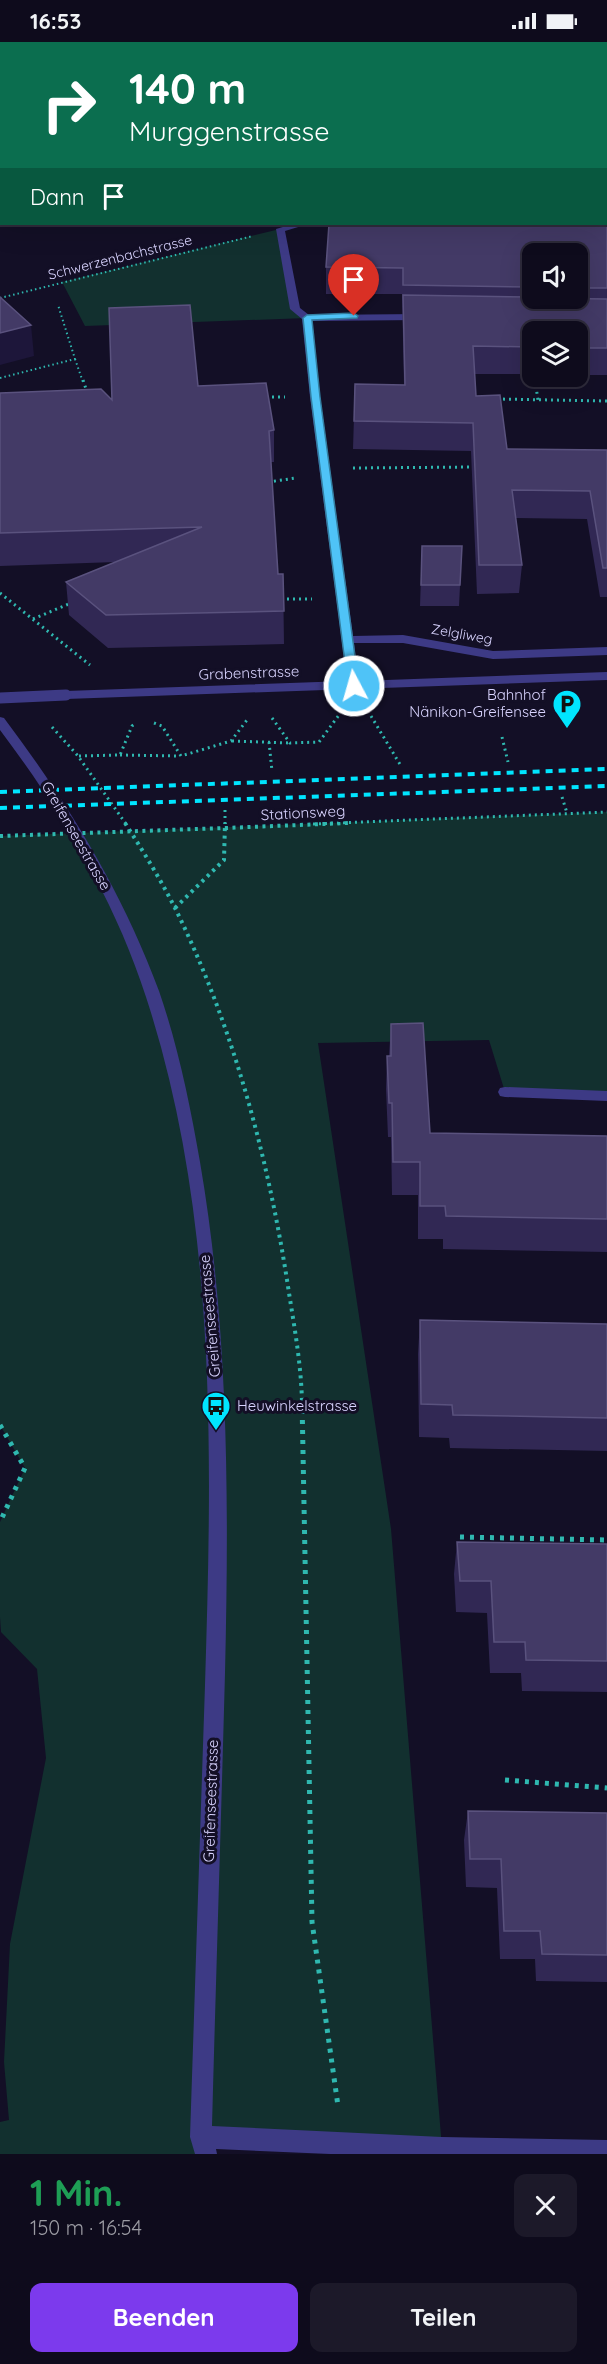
<!DOCTYPE html>
<html lang="de">
<head>
<meta charset="utf-8">
<style>
	:root { --surface:#0e0b1c; --page:#1c1929; --text:#f1f3f6; --muted:#9b9ba3; --line:#2e2b3b; --accent:#7c3aed }
	body { margin:0; font-family:Quicksand,sans-serif; background:var(--page); color:var(--text); height:100vh; display:flex; flex-direction:column; font-size:22px; white-space:nowrap }
	* { box-sizing:border-box; margin:0 }
	p { font-size:20px; color:var(--muted) }
	.icon { flex:none; width:33px; height:33px; fill:none; stroke:currentColor; stroke-width:2; stroke-linecap:round; stroke-linejoin:round }
	.map { position:relative; height:2112px; overflow:hidden }
	.side { display:flex; flex-direction:column; background:var(--surface); flex:1 }
	.side>* { flex:none }
	.guide { position:absolute; left:0px; top:0px; width:608px; height:183px; box-shadow:0 6px 24px #0002,0 0 0 2px var(--line); background:#0b6e4f; color:#fff; overflow:hidden }
	.fabs { position:absolute; left:522px; top:201px; display:grid; gap:12px }
	.fabs a { display:grid; place-items:center; width:66px; height:66px; border-radius:12px; background:var(--surface); box-shadow:0 6px 24px #0002,0 0 0 2px var(--line); font-size:30px }
	.pin { position:absolute; display:grid; place-items:center; width:51px; height:51px; color:#fff; margin:-62px -26px; border-radius:50% 50% 50% 0; rotate:-45deg; box-shadow:0 0 6px #0007 }
	.pin .icon { rotate:45deg }
	.me { position:absolute; width:66px; margin:-33px; rotate:354deg; stroke-linejoin:round; filter:drop-shadow(0 0 4px #0008) }
	.turn { display:flex; align-items:center; gap:21px; height:126px; padding:0 30px; font-size:27px }
	.turn .icon { width:78px; height:78px; stroke-width:2.5 }
	.turn b { display:block; font-size:42px; line-height:51px }
	.then { display:flex; align-items:center; height:57px; padding:0 30px; background:#0003; gap:12px; font-size:22px }
	.round { display:grid; place-items:center; flex:none; width:63px; height:63px; border-radius:12px; background:var(--page) }
	.headline { display:flex; align-items:center; justify-content:space-between; height:102px; padding:0 30px }
	h1 { font-size:36px; font-weight:700; line-height:45px; color:#1e9e55 }
	.primary-button { display:flex; gap:12px; margin-top:auto; padding:12px 30px }
	.primary-button a { flex:1; height:69px; border-radius:12px; background:var(--accent); color:#fff; font-size:24px; font-weight:700; line-height:69px; text-align:center }
	.primary-button a+a { background:var(--page); color:var(--text) }
	.status { display:flex; justify-content:space-between; align-items:center; height:42px; padding:0 30px; background:var(--surface); direction:ltr }
	.status svg { height:16px; fill:currentColor }
	.map>svg:first-child { display:block }
</style>
</head>
<body>
<div class="status"><b>16:53</b><svg viewBox="0 0 49 12"><path d="M0 12V9h3v3zM5 12V6h3v6zM10 12V3h3v9zM15 12V0h3v12zM26 1h20v11H26zM47 4h2v5h-2z"/></svg></div>
<div class="map">
<svg width="607" height="2112" viewBox="0 0 607 2112">
	<rect width="100%" height="100%" fill="#130f26"/>
	<path fill="#12302f" d="M280,187l15,80 12,9 -222,8 -23,-44z
		M607,770v284l-102,-4 -16,-52 -171,3 73,486 51,619 -240,-11 -5,17h-197v-32l9,-2 -5,-58 6,-118 36,-186 -9,-89 -36,-37 -1,-15v-95l25,-54 -25,-43v-589z"/>
	<g fill="none" stroke-linecap="round" stroke-linejoin="round">
		<path stroke="#2fb8b0" stroke-width="2" stroke-dasharray="1.5 3" stroke-linecap="butt" d="M0,256l253,-62
			M75,317l8,23
			M534,334l1,6
			M0,336l75,-19 -17,-54"/>
		<path stroke="#2fb8b0" stroke-width="3" stroke-dasharray="2 4" stroke-linecap="butt" d="M83,338l4,12
			M535,338l3,20
			M266,355h19
			M497,357l110,2
			M353,426l122,-1
			M268,440l28,-4
			M0,551l90,72
			M281,557h31
			M33,577l38,-16
			M371,674l30,50
			M272,676l18,25 29,-1 20,-27
			M154,681l8,3 19,30 50,-15 16,-21
			M52,685l26,29 48,68
			M502,695l6,25
			M232,699l58,2
			M269,700l3,29
			M120,713l60,1
			M79,714l41,-1 12,-29 3,-2
			M562,755l5,16
			M225,782v-14
			M313,782l294,-12"/>
		<path stroke="#2fb8b0" stroke-width="4" stroke-dasharray="3 4.5" stroke-linecap="butt" d="M125,781c18,28 36,57 51,87 56,114 91,243 111,370 6,40 14,80 15,122
			M225,786l123,-5
			M175,866l49,-48 1,-37"/>
		<path stroke="#2fb8b0" stroke-width="5" stroke-dasharray="4 6" stroke-linecap="butt" d="M302,1358l10,522 26,184
			M0,1383l25,43 -25,54
			M460,1495l147,3
			M505,1738l102,8"/>
		<path fill="#3d3a85" fill-rule="evenodd" d="M606,50h1v4h-1z
			M293,182h15l-23,7 15,77 9,7 112,-1 5,3 -5,3 -109,1 8,76 33,239 50,-1 90,16 114,-4v8l-114,4 -90,-16h-49l5,38 248,-9v8l-541,19 -6,-4 6,-4 281,-10 -37,-284 -8,-78 -12,-10 -14,-80z
			M0,675l4,1c64,85 118,173 155,273 19,55 31,113 41,171 29,168 29,340 25,511 -4,151 -9,302 -13,453l230,11 165,3v14h-277l-114,-5 1,5h-22l-5,-17c5,-151 10,-301 15,-452 7,-228 13,-468 -59,-688 -31,-97 -85,-186 -146,-267z
			M505,1045l102,4v10l-102,-4 -5,-1 -2,-4 2,-4z"/>
		<path stroke="#00e5ff" stroke-width="4" stroke-dasharray="7 6" stroke-linecap="butt" d="M0,750l607,-23
			M0,766l607,-22"/>
		<path stroke="#2fb8b0" stroke-width="4" stroke-dasharray="3 4.5" stroke-linecap="butt" d="M0,794l225,-8"/>
		<path stroke="#3d3a85" stroke-width="11" d="M0,656l66,-3"/>
	</g>
	<path fill="#312854" fill-rule="evenodd" d="M607,176v157h-29v-43h-46v42h-57l1,22 31,53 100,1v147h-7l-13,-78 -71,-1 6,47 -3,28 -42,1 -6,-143 -118,-2 2,-65 49,1 -2,-91h-76v-27zM532,212h46v44h-46z
		M198,344l76,44v32h-3l7,112h5l1,70 -176,4 -39,-33 -3,-33 50,-20 -116,4v-173l112,7z
		M422,504h40l-3,60h-39z
		M391,982l39,109 177,3v116l-164,-3v-10h-25v-44h-26l-1,-58h-3l-2,-48 1,-33h2z
		M420,1278l187,4v127l-157,-3 -1,-10 -30,-1 -1,-83z
		M457,1500l150,2v148l-85,-1 -1,-18h-31l-3,-60 -31,-1 -2,-38z
		M468,1769l139,2v169l-71,-1 -1,-22h-35l-3,-71 -31,-1 -2,-47z"/>
	<path fill="#1d163a" d="M31,283l3,31 -34,9v-32z"/>
	<path fill="#433a66" stroke="#5a527e" stroke-width="1.5" d="M606,176h1v70h-29v-34h-46v33l-129,-2v-17l-77,-1 3,-43h277z
		M403,253l129,2v1l75,1v49h-29v-16h-46v15l-59,-1 3,50 24,-1 7,54 100,1v118h-4l-13,-77 -78,-1 10,75h-43l-6,-142 -119,-2 1,-37 50,1z
		M0,255l31,28 -31,8z
		M190,263l8,81 68,-3 8,47 -5,1 9,143h5l1,37 -178,4 -40,-33 136,-55 -202,6v-140l101,-4 11,11 -3,-92z
		M422,504h40l-2,39h-39z
		M423,981l7,110 177,3v83l-161,-3 -1,-10h-25v-44h-27l-1,-59h-3l-2,-47h4v-32z
		M420,1278l187,4v94l-154,-3 -1,-10 -31,-1z
		M457,1500l150,2v117l-81,-1 -1,-18h-31l-3,-61h-31z
		M468,1769l139,2v142l-65,-1 -2,-23h-36l-3,-72h-31z"/>
	<path fill="#4fc3f7" stroke="#337fa1" stroke-width="1.5" d="M354,271l4,3 -1,2 -45,2 8,77 39,289 -5,3 -6,-3 -37,-289 -8,-79 4,-3z"/>
	<defs>
		<g id="parking-pin" transform="scale(1.5)"><path d="M0 17L-7.5 6A9.5 9.5 0 1 1 7.5 6Z" fill="#00e5ff" stroke="#130f26"/><path d="M-3.5-5.5H1a3.5 3.5 0 0 1 0 7H-1V5.5H-3.5ZM-1-3.4V-.6H.8a1.4 1.4 0 0 0 0-2.8Z" fill="#111"/></g>
		<g id="bus-pin" transform="scale(1.5)"><path d="M0 17L-7.5 6A9.5 9.5 0 1 1 7.5 6Z" fill="#00e5ff" stroke="#130f26"/><path d="M-5-6H5V4H4V6H2V4H-2V6H-4V4H-5ZM-3.5-4V0h7V-4ZM-3.5 1.2v1.5H-2V1.2ZM2 1.2v1.5H3.5V1.2Z" fill="#111"/></g>
	</defs>
	<g fill-rule="evenodd">
		<use href="#parking-pin" x="567" y="662"/>
		<use href="#bus-pin" x="216" y="1364"/>
	</g>
	<g text-anchor="middle" stroke-width="6" stroke-linejoin="round" paint-order="stroke">
		<g font-size="14" fill="#d9d4ff" stroke="#130f26">
			<text transform="translate(120 215) rotate(-14)" y="5">Schwerzenbachstrasse</text>
			<text transform="translate(462 592) rotate(10)" y="5">Zelgliweg</text>
		</g>
		<g font-size="15" fill="#d9d4ff" stroke="#130f26">
			<text transform="translate(249 631) rotate(-2)" y="5">Grabenstrasse</text>
			<text transform="translate(303 771) rotate(-3)" y="5">Stationsweg</text>
			<text transform="translate(76 794) rotate(60)" y="5">Greifenseestrasse</text>
			<text transform="translate(210 1274) rotate(-95)" y="5">Greifenseestrasse</text>
			<text transform="translate(211 1759) rotate(-88)" y="5">Greifenseestrasse</text>
		</g>
		<g font-size="15" fill="#d9d4ff" stroke="#130f26" text-anchor="end">
			<text x="546" y="658">Bahnhof<tspan x="546" dy="17">Nänikon-Greifensee</tspan></text>
			<text x="237" y="1369" text-anchor="start">Heuwinkelstrasse</text>
		</g>
	</g>
</svg>
<div class="fabs">
<a><svg class="icon" aria-label="sound" viewBox="0 0 24 24"><path d="M4 9h4l5-4v14l-5-4H4zM17 9q2 3 0 6"/></svg></a>
<a><svg class="icon" aria-label="layers" viewBox="0 0 24 24"><path d="M12 4l9 5-9 5-9-5zM3 14l9 5 9-5"/></svg></a>
</div>
<div class="pin" style="left:354px;top:274px;background:#d93025"><svg class="icon" aria-label="arrive" viewBox="0 0 24 24"><path d="M6 21V4h12l-3 4 3 4H6"/></svg></div>
<svg class="me" style="left:354px;top:644px" viewBox="-20 -20 40 40"><circle r="17" fill="#4fc3f7" stroke="#fff" stroke-width="3"/><path d="M0-11L8 9 0 5-8 9z" fill="#fff"/></svg>
<div class="guide">
<div class="turn"><svg class="icon" aria-label="right" viewBox="0 0 24 24"><path d="M7 20v-9h11M14 6l5 5-5 5"/></svg><div><b>140 m</b>Murggenstrasse</div></div>
<div class="then">Dann<svg class="icon" aria-label="arrive" viewBox="0 0 24 24"><path d="M6 21V4h12l-3 4 3 4H6"/></svg></div>
</div>
</div>
<section class="side">
<div class="headline"><div><h1>1 Min.</h1><p>150 m · 16:54</p></div><a class="round"><svg class="icon" aria-label="close" viewBox="0 0 24 24"><path d="M6 6l12 12M18 6L6 18"/></svg></a></div>
<div class="primary-button"><a>Beenden</a><a>Teilen</a></div>
</section>
</body>
</html>
